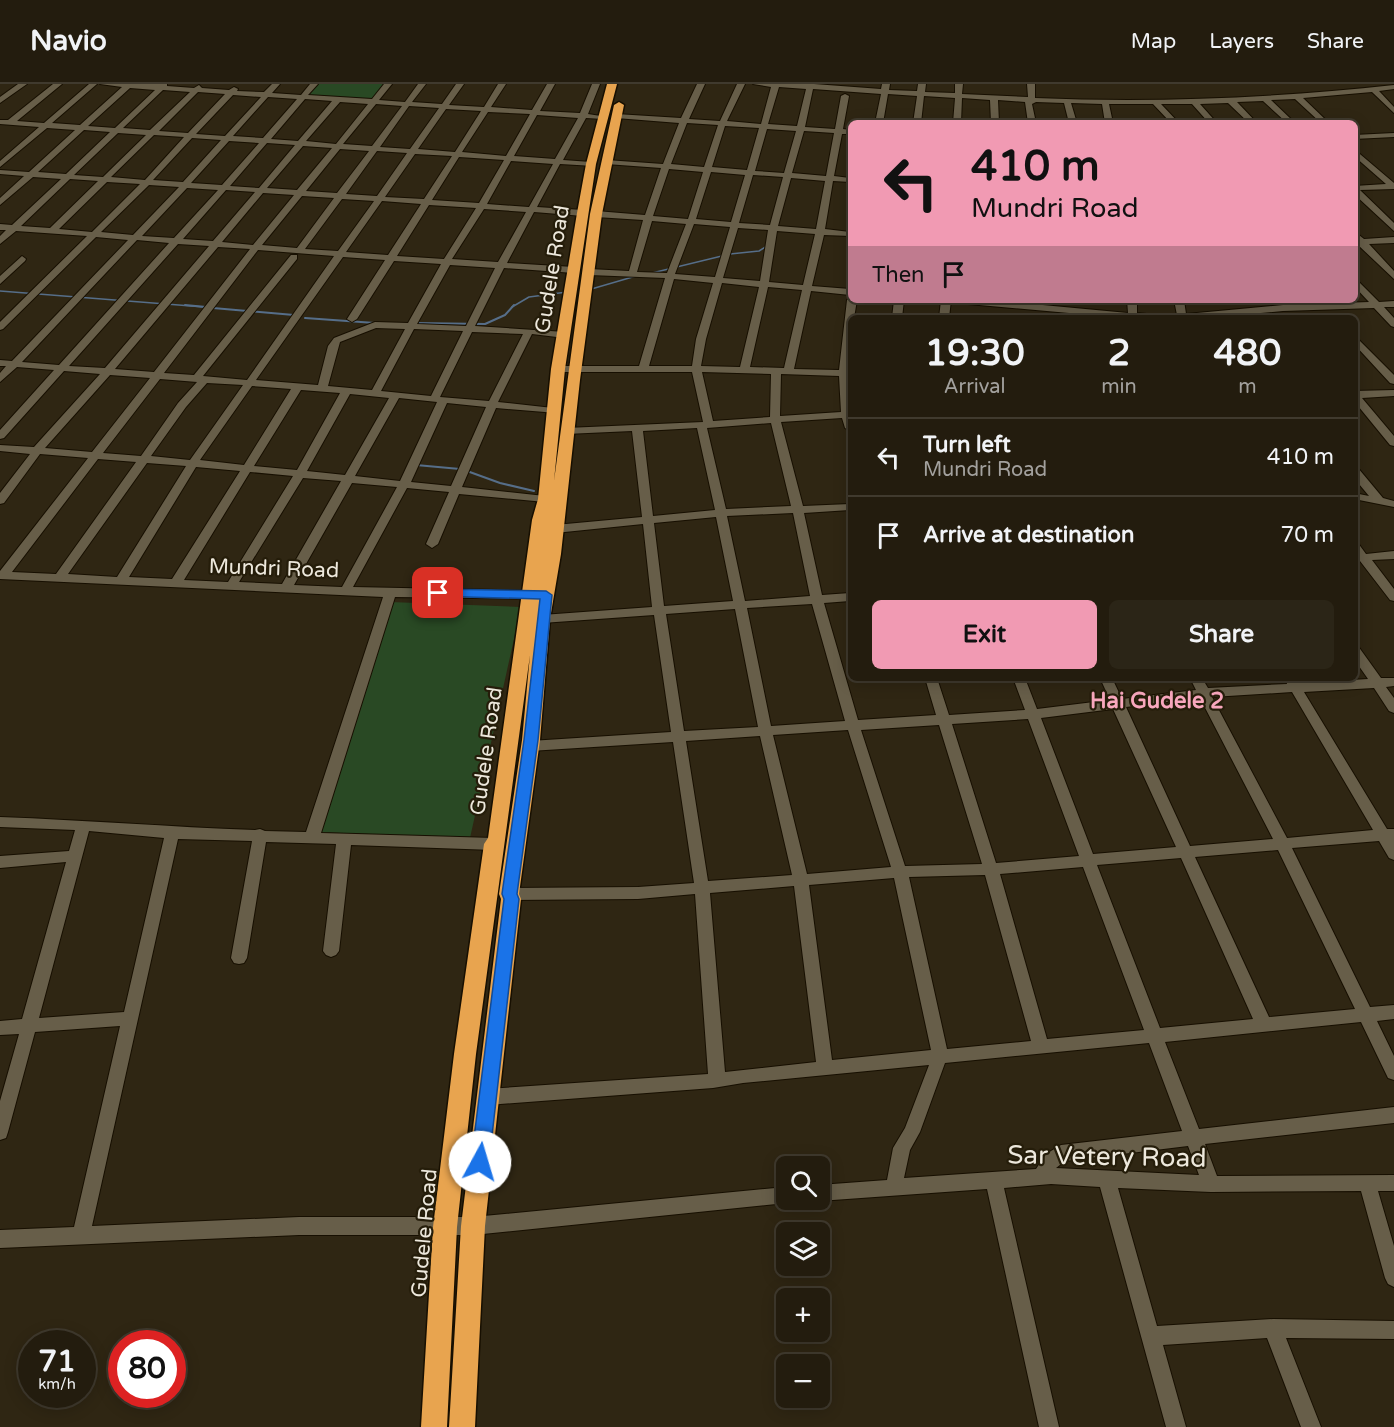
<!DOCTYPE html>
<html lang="en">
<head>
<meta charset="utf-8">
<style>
	:root { --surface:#231c0e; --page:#2b2517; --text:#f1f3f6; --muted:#a3a19e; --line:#403a2e; --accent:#f19ab3 }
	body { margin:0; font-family:"Varela Round",sans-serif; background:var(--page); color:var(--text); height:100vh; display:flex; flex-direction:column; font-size:22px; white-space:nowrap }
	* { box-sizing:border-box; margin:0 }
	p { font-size:20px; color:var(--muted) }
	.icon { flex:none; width:33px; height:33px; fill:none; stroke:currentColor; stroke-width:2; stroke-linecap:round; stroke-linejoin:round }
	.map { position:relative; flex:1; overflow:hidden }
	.panel { position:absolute; left:848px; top:231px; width:510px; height:366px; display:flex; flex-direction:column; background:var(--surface); border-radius:9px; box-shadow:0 3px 15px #0003,0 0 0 2px var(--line) }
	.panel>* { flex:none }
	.guide { position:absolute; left:848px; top:36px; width:510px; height:183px; border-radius:9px; box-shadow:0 3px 15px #0003,0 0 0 2px var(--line); background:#f19ab3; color:#111; overflow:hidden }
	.controls { position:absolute; left:776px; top:1072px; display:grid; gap:12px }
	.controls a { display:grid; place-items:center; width:54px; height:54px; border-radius:9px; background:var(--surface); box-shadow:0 3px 15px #0003,0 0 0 2px var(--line); font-size:30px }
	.speed { position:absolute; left:18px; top:1246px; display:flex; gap:12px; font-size:30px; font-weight:700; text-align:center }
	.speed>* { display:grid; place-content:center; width:78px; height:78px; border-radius:50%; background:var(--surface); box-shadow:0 3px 15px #0003,0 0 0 2px var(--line); line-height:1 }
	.speed small { font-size:15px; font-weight:400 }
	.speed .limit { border:9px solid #d22; background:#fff; color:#111 }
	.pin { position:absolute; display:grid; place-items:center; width:51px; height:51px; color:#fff; margin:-26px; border-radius:12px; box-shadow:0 3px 9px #0006 }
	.me { position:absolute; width:66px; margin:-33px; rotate:6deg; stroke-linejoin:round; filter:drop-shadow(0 0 4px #0008) }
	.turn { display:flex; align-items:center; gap:21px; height:126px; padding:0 24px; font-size:27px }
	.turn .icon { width:78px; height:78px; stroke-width:2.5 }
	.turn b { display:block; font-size:42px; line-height:51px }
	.then { display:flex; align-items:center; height:57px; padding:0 24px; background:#0003; gap:12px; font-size:22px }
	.eta { display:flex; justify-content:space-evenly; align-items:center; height:102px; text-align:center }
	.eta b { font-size:36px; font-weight:700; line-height:42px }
	.action { display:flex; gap:12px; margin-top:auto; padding:12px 24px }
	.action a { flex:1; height:69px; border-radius:9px; background:var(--accent); color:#111; font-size:24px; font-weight:700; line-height:69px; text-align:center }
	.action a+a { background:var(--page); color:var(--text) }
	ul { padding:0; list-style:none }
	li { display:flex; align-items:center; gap:18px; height:78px; padding:0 24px; border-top:2px solid var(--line) }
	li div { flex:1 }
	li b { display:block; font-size:22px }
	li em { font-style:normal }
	header { display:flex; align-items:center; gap:36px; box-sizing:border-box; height:84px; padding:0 30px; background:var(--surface); border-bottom:2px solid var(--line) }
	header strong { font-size:28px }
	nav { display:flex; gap:33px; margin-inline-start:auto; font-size:21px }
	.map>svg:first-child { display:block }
</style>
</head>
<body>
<header>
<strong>Navio</strong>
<nav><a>Map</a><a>Layers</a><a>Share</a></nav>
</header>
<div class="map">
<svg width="1394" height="1343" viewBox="0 0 1394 1343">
	<rect width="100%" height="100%" fill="#2f2613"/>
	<path fill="#294924" d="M316,0h71l-12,15 -70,-4z
		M390,518l131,5 -51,231 -153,-6z"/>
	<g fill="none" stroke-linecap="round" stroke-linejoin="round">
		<path stroke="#566e89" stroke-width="1.5" d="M652,189l78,-19 29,-3 8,-5
			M588,206l48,-14
			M0,207l204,16
			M512,223l17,-10 38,-5"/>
		<path stroke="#566e89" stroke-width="2" d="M185,221l21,2
			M213,224l81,7
			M305,234l70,5
			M414,239l71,1 20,-9 9,-10
			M416,381l44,4
			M467,387l33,12 34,8"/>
		<g stroke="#170f01" stroke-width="2">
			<path id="minor" d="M18,0h9l-27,19v-6z
				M53,0h9l-45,37 27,2 45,-39h8l-45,39 28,2 42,-38 -22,-3h67v2l27,2 5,-3 3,3 27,2 5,-3 4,2 -1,2 27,1 8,-8h8l-8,9 29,2 9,-11h8l-10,11 64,4 12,-15h8l-13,16 26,2 13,-18h8l-14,18 30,2 14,-20h8l-15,21 35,2 14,-23h8l-15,23 41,3 15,-26h8l-15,27 40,2 12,-29h8l-12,30 19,3 -4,2 -17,-1 -23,42 28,2h3v4l-34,-2 -23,43 46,3 4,3 -4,3 -49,-4 -27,51 67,4 4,3 -4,3 -70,-5 -29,58 90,6 5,3 -5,3 -33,-4 -34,68 55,6 5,3 -1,2 -61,-5 -34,79 83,9 6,3 -6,3 -86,-8 -21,50 -6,4 -6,-4 23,-52 -42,-4 -54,99 187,4 6,4 -6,4 -145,-2 -74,236 173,5 5,2 2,4 -2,4 -5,2 -143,-5 -12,106 -3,4 -5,2 -5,-2 -3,-4 13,-107 -70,-2 -19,116 -3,5 -5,1 -5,-1 -3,-5 21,-117 -74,-2 -86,387 207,-9h174l313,-30v13l6,1 -6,2 -313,32h-174l-299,13v-18l74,-3 46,-201 -85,6 -27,100 -2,6 -6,2v-39l19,-67 -19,1v-14l22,-2 44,-157 -66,6v-12l69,-5 6,-21 -75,-3v-10c85,3 170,10 255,13l5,-1 5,2 41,1 77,-235 -383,-18v-8l88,-113 -48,-4 -36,49 -4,1v-11l30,-39 -30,-3v-6l34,2 66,-73 -36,-3 -60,67 -4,1v-9l54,-60 -37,-3 -17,15v-9l6,-7h-6v-6l12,1 116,-121 -32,-3 -93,92 -3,1v-8l87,-86 -71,-5 -16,13v-8l6,-6h-6v-6l12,1 49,-46 -28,-2 -33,28v-7l24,-22 -24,-2v-4l29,2 46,-42 -28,-2 -47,39v-6l39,-34 -39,-3v-4h8zM130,4l25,2 -40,38 -27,-2zM163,6l27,2 -40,38 -27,-2zM198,8l27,2 -37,39 -29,-2zM233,11l28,2 -36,39 -29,-2zM268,13l29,2 -34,39 -30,-2zM305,15l27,2 -34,40 -27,-2zM340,18l28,2 -32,40 -30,-3zM376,20l26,2 -30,40 -29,-2zM409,22l30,2 -29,41 -30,-2zM446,25l35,2 -26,41 -37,-3zM488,28l42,2 -24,42 -44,-4zM537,31l41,3 -23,41 -41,-3zM84,46l26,2 -44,42 -28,-2zM118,49l28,2 -43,42 -29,-2zM154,51l30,2 -39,43 -34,-3zM192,54l29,2 -38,42 -30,-2zM229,57l30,2 -37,42 -31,-2zM267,59l28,2 -36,43 -29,-2zM303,62l29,2 -35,42 -30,-2zM340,65l29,2 -32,42 -31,-2zM377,67l30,2 -30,43 -31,-2zM415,70l37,2 -28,43 -39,-2zM459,73l45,3 -25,43 -47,-3zM511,77l42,3 -24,43 -42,-3zM70,95l28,2 -48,47 -29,-2zM107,98l33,2 -48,48 -33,-3zM149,101l30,2 -46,48 -32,-3zM187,104l31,2 -44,48 -32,-2zM226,106l29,2 -42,49 -30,-2zM263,109l31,2 -41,50 -31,-3zM302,112l32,2 -37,50 -35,-3zM342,115l32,2 -36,50 -33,-2zM382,117l39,3 -33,51 -42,-3zM429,121l47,3 -32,51 -47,-3zM484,125l42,3 -28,50 -46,-3zM137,156l32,3 -110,122 -37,-3zM178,160l31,2 -104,122 -36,-2zM218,163l32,2 -96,123 -39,-3zM258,166l76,6 -87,124 -44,-4 94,-117v-4h-6l-97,120 -30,-2zM343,173l42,3 -38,59 5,3 5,-3 37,-58 47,3 -33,59 -33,-1 -41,16 -6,8 -10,39 -62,-5zM450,181l45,3 -29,58 -49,-2zM376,244l29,1 -33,61 -44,-4 12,-44zM414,245l49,2 -32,65 -50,-5zM472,248l51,2 -34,67 -49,-4zM110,291l40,3 -58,74 -47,-4zM160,295l37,3 -19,21 -37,53 -38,-3zM207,299l36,2 -53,75 -39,-4 35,-49zM252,302l39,3 -47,76 -44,-5zM301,306l39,3 -43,77 -43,-4zM350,310l39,4 -44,77 -38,-4zM399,314l38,4 -37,79 -45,-5zM447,319l39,4 -35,79 -40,-4zM98,375l38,3 -80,112 -44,-2zM147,379l39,3 -69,111 -49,-3zM196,383l44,4 -68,108 -43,-2zM250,388l43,4 -65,106 -44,-2zM303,394l38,3 -59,103 -43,-2zM352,399l45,4 -55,100 -48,-2zM89,747l75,7 -40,174 -85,6z
				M697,0h8l-16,35 31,2 17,-37h8l-18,37 34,3 10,-37 -18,-3h61l67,5 1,-5h8l-1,6 28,1 1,-7h8l-1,8 30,1v-9h8l-1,10 66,3 -1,-13h8v14c121,5 240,0 359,-13v4l-15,2 15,16v6l-22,-21 -69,6 26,25h-8l-26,-24 -24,1 24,23h-8l-24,-22 -26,1 20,21h-8l-21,-20 -28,1 17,19h-8l-17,-19h-31l18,19h-8l-18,-19h-44l4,19h-8l-3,-19 -31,-1 6,20h-8l-5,-20 -28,-1 -4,2 4,19h-8l-3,-21 -27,-2 1,23h-8l-1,-23 -28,-2 -1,25h-8l2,-25 -31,-2 -3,27h-8l4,-27 -29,-2 -5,29h-8l6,-29 -68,-5 -8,38 30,2 6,-33 4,-2 4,2 -6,33 7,1v4h-8l-8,42 16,2v4l-17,-1 -8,48 25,3v4l-26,-1 -12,51 38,3v6l-39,-4 -17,78 45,1 8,-70 3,-2v2h7l-3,18h-4v58l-1,5 1,50 -5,-3 -3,-10 -61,4 22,84 47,-2v6l-46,3 18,82 28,-2v8l-26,2 34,117 78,-5 -11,-37h12l12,37 76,-5 -12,-32h12l12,31 73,-9 -10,-22h12l10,21 74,-9 -6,-12h12l6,10 79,-4 -1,-6h10l3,5 69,-4 -14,-20v-14l4,1 23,32h13v8l-8,1 8,11v15l-5,-2 -15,-23 -70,4 83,137h7v31l-5,-2 -10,-17 -87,7 78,159 24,-2v14l-17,2 17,35v24l-6,-2 -27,-56 -196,20 34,87 195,-22v16l-189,21 12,32 177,-1v16h-16l16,55v41l-6,-3 -3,-6 -24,-87 -150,1 -93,-4 39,138 116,-7 121,2v18l-108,-1 35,89h-20l-34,-89 -104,7 23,82h-20l-66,-240 -49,-3 -47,4 55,239h-20l-52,-238 -168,12 -3,-1h3v-15l68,-5 6,-32 12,-20 24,-63 -186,18 -30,5 -226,17 -6,-3 -2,-5 2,-5 6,-3 221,-15 -13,-180 -57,5 -129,1 -5,-2 -2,-4 2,-4 5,-2 129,-1 56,-4 -21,-141 -143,9 -7,-5 7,-5 141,-9 -17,-117 -112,8 -6,-4 6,-4 110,-8 -9,-83 -88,9 -6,-4 6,-4 87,-8 -10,-86 -66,3 -5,-3 5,-3 137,-6 -11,-50h-134l-5,-3 5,-3h81l26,-88 -76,-3 -5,-3 5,-3 40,2 14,-51 -47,-3 -4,-3 4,-3 49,4 16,-47 -55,-4 -4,-2 4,-2 57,4 16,-41 -63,-5 -4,-2 4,-2 65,4zM779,3l27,2 -9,37 -29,-2zM687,39l31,2 -14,42 -33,-3zM725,42l34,2 -12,42 -35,-3zM767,45l29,2 -12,42 -29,-2zM804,47l30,2 -8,43 -34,-3zM669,85l34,3 -15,47 -35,-3zM711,88l34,3 -14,47 -35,-3zM753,91l30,2 -13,48 -31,-2zM791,94l34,3 -9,48 -38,-3zM652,137l34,3 -19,49 -30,-1zM694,140l36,3 -15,50 -40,-3zM738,144l30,2 -8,51 -37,-3zM777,147l38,3 -12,51 -34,-3zM674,195l39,4 -17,56 -4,27h-43zM722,199l37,4 -19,80 -39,-1 5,-27zM768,203l34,3 -18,78 -34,-1zM702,288l69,2 -1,43 -57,4zM781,290l58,2 2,36 -61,4zM771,339l20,83 -65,3 -19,-81zM697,344l18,82 -62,6 -10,-85zM793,429l17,83 -65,5 -18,-85zM716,433l17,84 -69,5 -10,-83zM812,520l33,117 -74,5 -24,-118zM735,525l23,118 -74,4 -18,-117zM1292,608l81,138 -86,8 -75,-141zM1200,614l73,141 -83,7 -64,-139zM1113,625l63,138 -83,7 -52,-136zM1028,635l51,137 -83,7 -44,-139zM939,641l43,139 -77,2 -44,-136zM848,646l43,137 -84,7 -34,-139zM760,652l32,139 -84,6 -22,-140zM1278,766l77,159 -86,8 -74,-160zM1181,774l72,161 -93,9 -63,-163zM1083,783l61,163 -97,9 -47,-165zM985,791l46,166 -84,8 -38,-172zM894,794l37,172 -99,10 -23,-175zM794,802l22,176 -91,10 -15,-179zM1149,959l33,88 -121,14 -15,9 -10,15 -132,9 6,-28 10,-18 25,-69zM1188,1062l11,29 -143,-7 9,-7z
				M1394,49v4l-40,2v-4z
				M1354,65l40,34v6l-34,1 34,33v8l-40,-37v-8l32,-2 -32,-28z
				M1354,147l10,8 30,-2v6l-25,1 25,27v8l-37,-35z
				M22,172l4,3 -1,2 -25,23v-8z
				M1354,193l25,25 15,-1v6h-10l10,11v9l-3,-1 -17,-18 -91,3 -78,7h-35l7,-3 -3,-15h10l2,14 97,-9 86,-3 -15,-16z
				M894,216h10l-2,18h-10z
				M941,216h10l-2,18h-10z
				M952,216h36l140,13 -1,-13h10v13l19,2 5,3h-36l-168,-15z
				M1354,251l40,40v9l-4,-1 -36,-39z
				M1394,306v6l-32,2 32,38v10l-4,-1 -36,-44v-10z
				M1354,383l4,1 25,30 11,3v6l-40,-8v-6l15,3 -15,-18z
				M1354,459h4l8,11 28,-3v8l-22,1 22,29v12l-4,-1 -30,-39h-6z"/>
		</g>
		<g stroke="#170f01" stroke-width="3">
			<path id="highway" d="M607,0h10l-21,80 -31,205 -11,112 36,-267 24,-109 5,-3 5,3 -22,109 -22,166 -19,174 -11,65 -10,121 -21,154 2,5 -36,327 -10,201h-26l12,-201 40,-327 -2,-5 23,-154 8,-85 -54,399 -19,173 -10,200h-26l12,-200 21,-173 30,-210 4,-6 44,-318 6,-21 13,-130 26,-156 9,-49z"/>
		</g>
		<use href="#minor" fill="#675e49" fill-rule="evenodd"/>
		<use href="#highway" fill="#e8a44f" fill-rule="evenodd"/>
	</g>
	<path fill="#1a73e8" stroke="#114b97" stroke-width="1.5" d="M438,505l108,2 6,4 -14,145 -21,154 2,5 -30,263 -3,5 -6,3 -6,-3 -3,-5 33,-263 -2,-5 22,-154 16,-141 -107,-3v-6z"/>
	<g text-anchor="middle" stroke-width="4.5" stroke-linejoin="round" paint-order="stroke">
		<g font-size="21" fill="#ede8dc" stroke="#251d0a">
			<text transform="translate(552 185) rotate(-81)" y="7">Gudele Road</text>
			<text transform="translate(274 484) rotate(2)" y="7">Mundri Road</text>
			<text transform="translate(486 667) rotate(-82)" y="7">Gudele Road</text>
			<text transform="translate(424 1149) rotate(-85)" y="7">Gudele Road</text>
		</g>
		<g font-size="22" font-weight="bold" fill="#f8a7bd" stroke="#251d0a">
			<text x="1157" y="624">Hai Gudele 2</text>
		</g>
		<g font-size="26" fill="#ede8dc" stroke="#251d0a">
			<text transform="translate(1107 1072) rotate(1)" y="9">Sar Vetery Road</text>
		</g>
	</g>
</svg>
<div class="controls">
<a><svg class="icon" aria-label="search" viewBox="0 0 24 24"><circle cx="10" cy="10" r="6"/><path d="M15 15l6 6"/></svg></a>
<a><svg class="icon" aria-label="layers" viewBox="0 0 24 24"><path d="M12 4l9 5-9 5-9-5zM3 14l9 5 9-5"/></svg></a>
<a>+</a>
<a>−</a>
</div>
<div class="speed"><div>71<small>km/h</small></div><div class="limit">80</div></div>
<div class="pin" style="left:438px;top:509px;background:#d93025"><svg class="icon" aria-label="arrive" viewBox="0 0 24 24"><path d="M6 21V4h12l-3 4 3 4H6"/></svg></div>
<svg class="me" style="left:480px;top:1078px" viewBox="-20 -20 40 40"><circle r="19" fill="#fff"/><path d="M0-13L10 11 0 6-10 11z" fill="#1a73e8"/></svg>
<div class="guide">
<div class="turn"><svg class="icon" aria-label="left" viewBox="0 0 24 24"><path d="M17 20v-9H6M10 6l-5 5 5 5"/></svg><div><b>410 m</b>Mundri Road</div></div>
<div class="then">Then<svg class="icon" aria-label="arrive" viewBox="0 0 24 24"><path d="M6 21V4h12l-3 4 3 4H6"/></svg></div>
</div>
<section class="panel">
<div class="eta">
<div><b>19:30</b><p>Arrival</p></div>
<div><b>2</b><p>min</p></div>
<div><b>480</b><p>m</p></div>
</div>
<ul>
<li><svg class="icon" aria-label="left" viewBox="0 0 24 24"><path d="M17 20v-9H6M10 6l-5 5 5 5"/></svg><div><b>Turn left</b><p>Mundri Road</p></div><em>410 m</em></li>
<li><svg class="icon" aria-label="arrive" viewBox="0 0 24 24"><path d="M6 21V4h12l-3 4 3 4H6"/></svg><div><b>Arrive at destination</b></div><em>70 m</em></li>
</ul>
<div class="action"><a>Exit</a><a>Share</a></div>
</section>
</div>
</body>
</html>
